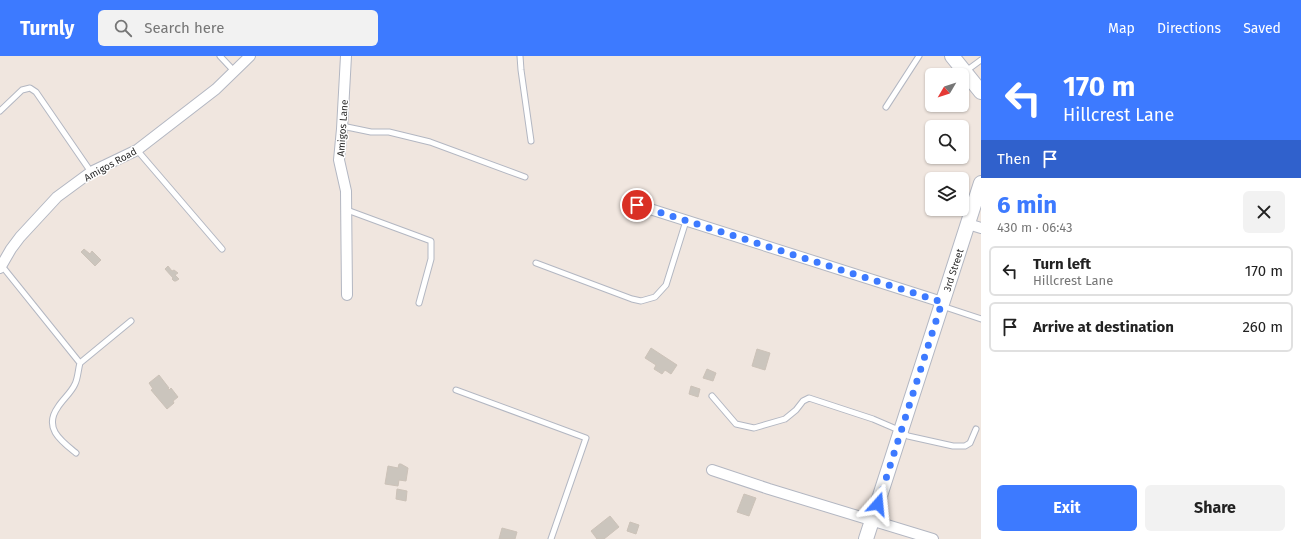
<!DOCTYPE html>
<html lang="en">
<head>
<meta charset="utf-8">
<style>
	:root { --surface:#fff; --page:#f2f2f2; --text:#222; --muted:#767676; --line:#e0e0e0; --accent:#3d7aff }
	body { margin:0; font-family:"Fira Sans",sans-serif; background:var(--page); color:var(--text); height:100vh; display:flex; flex-direction:column; font-size:15px; white-space:nowrap }
	* { box-sizing:border-box; margin:0 }
	p { font-size:13px; color:var(--muted) }
	.icon { flex:none; width:22px; height:22px; fill:none; stroke:currentColor; stroke-width:2; stroke-linecap:round; stroke-linejoin:round }
	.map { position:relative; flex:1; overflow:hidden }
	.sheet { display:flex; flex-direction:column; background:var(--surface); width:320px }
	.sheet>* { flex:none }
	.guide { background:#3d7aff; color:#fff; overflow:hidden }
	.needle { width:26px; rotate:231deg }
	.buttons { position:absolute; left:925px; top:12px; display:grid; gap:8px }
	.buttons a { display:grid; place-items:center; width:44px; height:44px; border-radius:6px; background:var(--surface); box-shadow:0 1px 3px #0004; font-size:20px }
	.pin { position:absolute; display:grid; place-items:center; width:34px; height:34px; color:#fff; margin:-17px; border:2px solid #fff; border-radius:50%; box-shadow:0 1px 4px #0007 }
	.me { position:absolute; width:44px; margin:-22px; rotate:18deg; stroke-linejoin:round; filter:drop-shadow(0 0 3px #0008) }
	.turn { display:flex; align-items:center; gap:14px; height:84px; padding:0 16px; font-size:18px }
	.turn .icon { width:52px; height:52px; stroke-width:2.5 }
	.turn b { display:block; font-size:28px; line-height:34px }
	.then { display:flex; align-items:center; height:38px; padding:0 16px; background:#0003; gap:8px; font-size:15px }
	.round { display:grid; place-items:center; flex:none; width:42px; height:42px; border-radius:6px; background:var(--page) }
	.headline { display:flex; align-items:center; justify-content:space-between; height:68px; padding:0 16px }
	h1 { font-size:24px; font-weight:700; line-height:30px; color:var(--accent) }
	.action { display:flex; gap:8px; margin-top:auto; padding:8px 16px }
	.action a { flex:1; height:46px; border-radius:6px; background:var(--accent); color:#fff; font-size:16px; font-weight:700; line-height:46px; text-align:center }
	.action a+a { background:var(--page); color:var(--text) }
	ul { padding:0; list-style:none }
	li { display:flex; align-items:center; gap:12px; height:50px; margin:0 8px 6px; padding:0 8px; border:2px solid var(--line); border-radius:6px }
	li div { flex:1 }
	li b { display:block; font-size:15px }
	li em { font-style:normal }
	header { display:flex; align-items:center; gap:24px; box-sizing:border-box; height:56px; padding:0 20px; background:var(--accent); color:#fff }
	header strong { font-size:19px }
	nav { display:flex; gap:22px; margin-inline-start:auto; font-size:14px }
	.search { width:280px; height:36px; background:var(--page); display:flex; align-items:center; gap:10px; box-sizing:border-box; padding:0 14px; border-radius:6px; color:var(--muted); font-size:15px }
	main { display:flex; flex:1; min-height:0 }
	.map>svg:first-child { display:block }
</style>
</head>
<body>
<header>
<strong>Turnly</strong>
<div class="search"><svg class="icon" aria-label="search" viewBox="0 0 24 24"><circle cx="10" cy="10" r="6"/><path d="M15 15l6 6"/></svg>Search here</div>
<nav><a>Map</a><a>Directions</a><a>Saved</a></nav>
</header>
<main>
<div class="map">
<svg width="981" height="483" viewBox="0 0 981 483">
	<rect width="100%" height="100%" fill="#f0e6df"/>
	<path fill="#cbc5bd" stroke="#ccc2b8" d="M84,193l6,5 2,-3 9,9 -6,6 -14,-14z
		M168,210l4,5 2,-1 4,3 -3,2 4,4 -3,2h-2l-2,-2 1,-1 -8,-9z
		M651,292l26,17 -6,9 -6,-4 -3,4 -8,-5 2,-4 -11,-7z
		M757,293l13,4 -5,17 -13,-4z
		M707,313l9,4 -3,8 -10,-3z
		M159,319l10,13h-1l1,2 2,-2 7,9 -5,4 1,2 -7,6 -16,-19 2,-1 -4,-6z
		M691,330l9,3 -2,8 -9,-3z
		M399,408h2l7,4 -2,13 -7,-1 -1,6 -13,-2 3,-18 10,2z
		M397,433l10,2 -1,10 -10,-2z
		M744,438l12,4 -7,18 -12,-4z
		M610,460l9,11 -15,12h-7l-6,-8z
		M630,466l9,3 -3,9 -9,-3z
		M502,472l15,4 -2,7h-16z"/>
	<g fill="none" stroke-linecap="round" stroke-linejoin="round">
		<g stroke="#b3b7c2" stroke-width="7">
			<path id="lane" d="M220,0l14,15
				M520,0l1,14 10,71
				M966,15l15,-11
				M886,51l33,-51
				M0,55l22,-21 8,-2 6,4 55,80
				M342,70l29,6h18l41,10 95,35
				M137,94l85,99
				M347,154l84,31v18l-12,44
				M536,207l96,36 9,2 14,-4 11,-12 20,-64
				M2,210l78,97 51,-42
				M942,250l39,13
				M456,334l130,48 -35,101
				M712,340l24,28 18,4 31,-9 11,-9 7,-9 6,-3 64,21 28,12 7,5 45,10h12l5,-3 6,-14
				M76,397c-15,-12 -33,-25 -18,-46 5,-8 13,-14 17,-23 3,-6 3,-14 5,-21"/>
		</g>
		<g stroke="#b3b7c2" stroke-width="12">
			<path id="street" d="M346,0l-4,73 -3,31 7,31 1,104
				M628,146l314,100
				M968,168l13,4
				M0,212l11,-19 9,-12 37,-40 34,-25 46,-22 79,-61 34,-33
				M712,414l57,19 164,50"/>
		</g>
		<g stroke="#b3b7c2" stroke-width="16">
			<path id="secondary" d="M952,0l29,36
				M866,483l115,-356"/>
		</g>
		<use href="#lane" stroke="#fff" stroke-width="5"/>
		<use href="#street" stroke="#fff" stroke-width="10"/>
		<use href="#secondary" stroke="#fff" stroke-width="14"/>
	</g>
	<g fill="none" stroke-linecap="round" stroke-linejoin="round">
		<path stroke="#3d7aff" stroke-width="7" stroke-dasharray="0 12.6" d="M637,149l305,97 -64,202"/>
	</g>
	<g text-anchor="middle" stroke-width="3" stroke-linejoin="round" paint-order="stroke">
		<g font-size="10" fill="#2d2d2d" stroke="#fff">
			<text transform="translate(342 72) rotate(-86)" y="4">Amigos Lane</text>
			<text transform="translate(110 108) rotate(-29)" y="4">Amigos Road</text>
			<text transform="translate(953 214) rotate(-72)" y="4">3rd Street</text>
		</g>
	</g>
</svg>
<div class="buttons">
<a><svg class="needle" viewBox="-14 -14 28 28"><path d="M0-13l5 13h-10z" fill="#e53935"/><path d="M0 13l5-13h-10z" fill="#767676"/></svg></a>
<a><svg class="icon" aria-label="search" viewBox="0 0 24 24"><circle cx="10" cy="10" r="6"/><path d="M15 15l6 6"/></svg></a>
<a><svg class="icon" aria-label="layers" viewBox="0 0 24 24"><path d="M12 4l9 5-9 5-9-5zM3 14l9 5 9-5"/></svg></a>
</div>
<div class="pin" style="left:637px;top:149px;background:#d93025"><svg class="icon" aria-label="arrive" viewBox="0 0 24 24"><path d="M6 21V4h12l-3 4 3 4H6"/></svg></div>
<svg class="me" style="left:878px;top:448px" viewBox="-20 -20 40 40"><path d="M0-17L14 15 0 8-14 15z" fill="#3d7aff" stroke="#fff" stroke-width="4"/></svg>
</div>
<section class="sheet">
<div class="guide">
<div class="turn"><svg class="icon" aria-label="left" viewBox="0 0 24 24"><path d="M17 20v-9H6M10 6l-5 5 5 5"/></svg><div><b>170 m</b>Hillcrest Lane</div></div>
<div class="then">Then<svg class="icon" aria-label="arrive" viewBox="0 0 24 24"><path d="M6 21V4h12l-3 4 3 4H6"/></svg></div>
</div>
<div class="headline"><div><h1>6 min</h1><p>430 m · 06:43</p></div><a class="round"><svg class="icon" aria-label="close" viewBox="0 0 24 24"><path d="M6 6l12 12M18 6L6 18"/></svg></a></div>
<ul>
<li><svg class="icon" aria-label="left" viewBox="0 0 24 24"><path d="M17 20v-9H6M10 6l-5 5 5 5"/></svg><div><b>Turn left</b><p>Hillcrest Lane</p></div><em>170 m</em></li>
<li><svg class="icon" aria-label="arrive" viewBox="0 0 24 24"><path d="M6 21V4h12l-3 4 3 4H6"/></svg><div><b>Arrive at destination</b></div><em>260 m</em></li>
</ul>
<div class="action"><a>Exit</a><a>Share</a></div>
</section>
</main>
</body>
</html>
